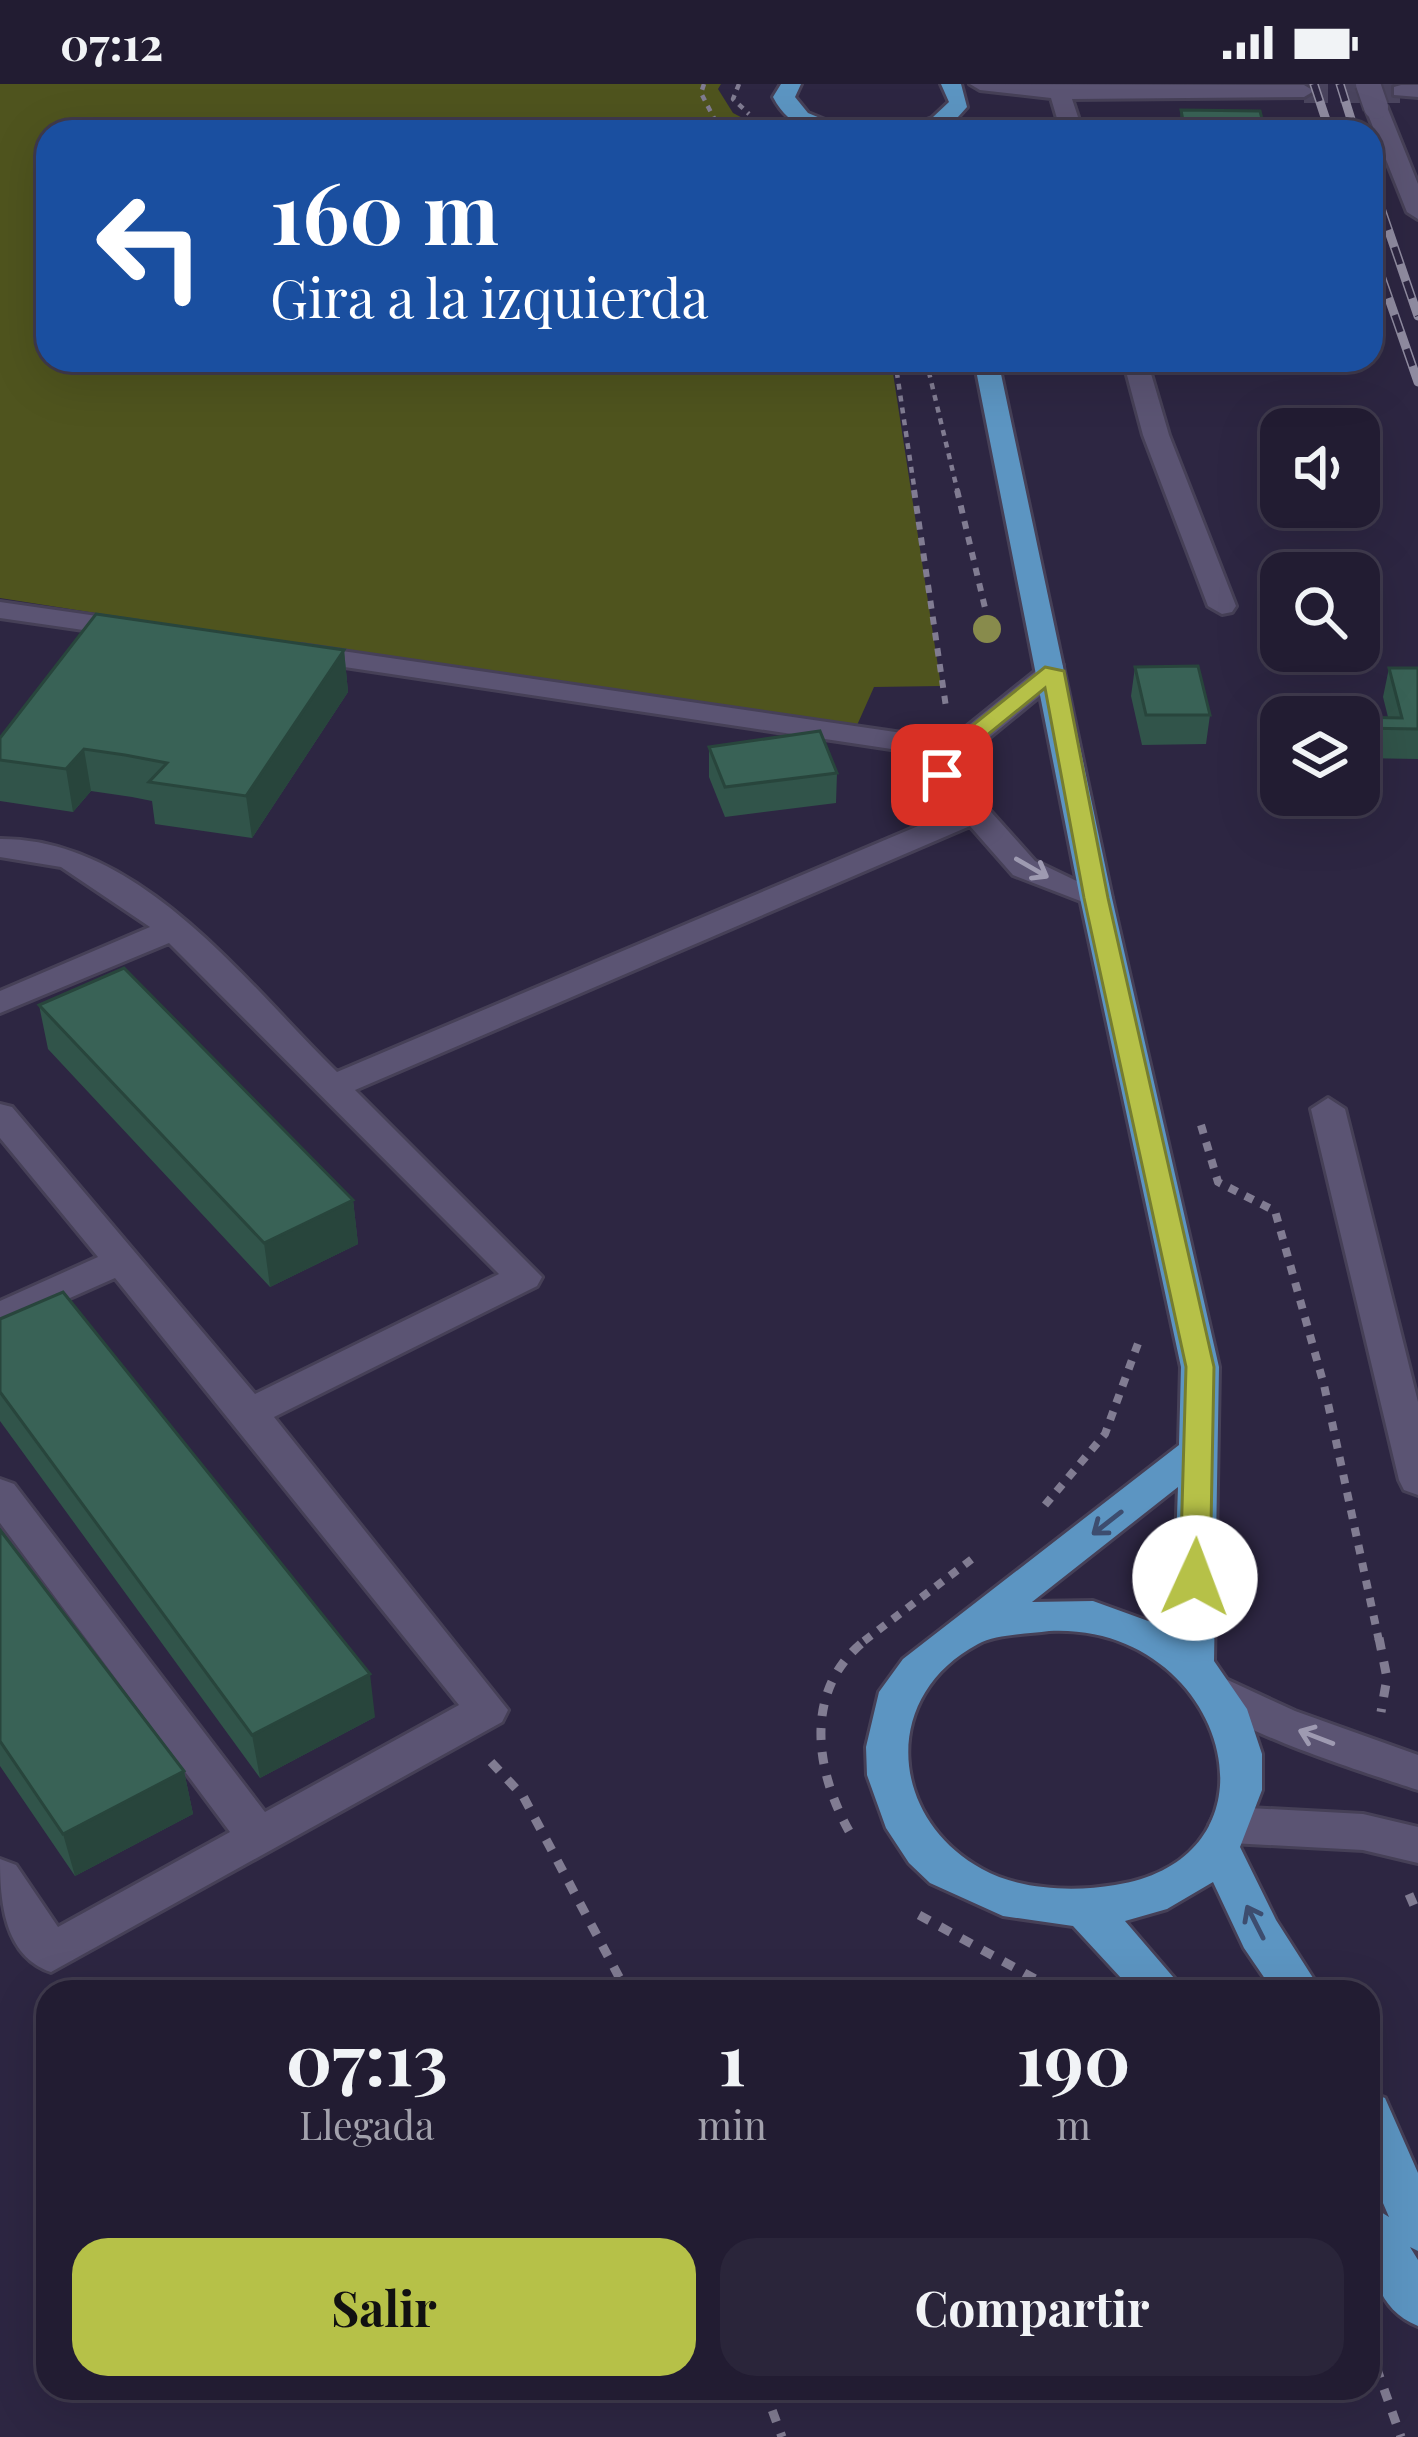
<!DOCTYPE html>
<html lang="es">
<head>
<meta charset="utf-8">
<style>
	:root { --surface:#221c32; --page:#2a253a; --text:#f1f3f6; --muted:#a2a1ac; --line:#3f3a4d; --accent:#b6c148 }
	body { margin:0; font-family:"Playfair Display",serif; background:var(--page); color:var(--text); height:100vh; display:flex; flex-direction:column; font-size:45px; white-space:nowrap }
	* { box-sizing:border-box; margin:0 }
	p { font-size:39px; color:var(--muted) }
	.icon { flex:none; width:66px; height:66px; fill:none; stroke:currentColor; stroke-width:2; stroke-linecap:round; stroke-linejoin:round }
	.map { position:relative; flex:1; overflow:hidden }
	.panel { position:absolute; left:36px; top:1896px; width:1344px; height:420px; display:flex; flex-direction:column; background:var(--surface); border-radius:36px; box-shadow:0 12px 48px #0002,0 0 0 3px var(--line) }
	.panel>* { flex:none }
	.banner { position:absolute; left:36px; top:36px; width:1347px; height:252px; border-radius:36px; box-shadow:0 12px 48px #0002,0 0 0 3px var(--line); background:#1a4fa0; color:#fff; overflow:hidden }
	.buttons { position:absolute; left:1260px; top:324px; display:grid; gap:24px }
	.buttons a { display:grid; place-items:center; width:120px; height:120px; border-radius:24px; background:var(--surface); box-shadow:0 12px 48px #0002,0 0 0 3px var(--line); font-size:60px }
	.pin { position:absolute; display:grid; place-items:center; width:102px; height:102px; color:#fff; margin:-51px; border-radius:24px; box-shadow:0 6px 18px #0006 }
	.me { position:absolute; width:132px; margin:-66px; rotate:2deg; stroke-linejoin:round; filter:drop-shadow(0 0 9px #0008) }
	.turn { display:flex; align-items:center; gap:42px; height:252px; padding:0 36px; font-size:54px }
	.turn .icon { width:156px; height:156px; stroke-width:2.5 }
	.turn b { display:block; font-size:84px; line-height:102px }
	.eta { display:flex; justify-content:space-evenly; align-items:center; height:204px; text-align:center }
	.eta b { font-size:72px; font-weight:700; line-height:84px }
	.cta { display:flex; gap:24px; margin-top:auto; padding:24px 36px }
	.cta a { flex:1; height:138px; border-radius:36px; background:var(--accent); color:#111; font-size:48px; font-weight:700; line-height:138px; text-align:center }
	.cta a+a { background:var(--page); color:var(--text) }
	.status { display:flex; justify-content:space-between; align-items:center; height:84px; padding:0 60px; background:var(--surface); direction:ltr }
	.status svg { height:33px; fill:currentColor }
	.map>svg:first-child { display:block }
</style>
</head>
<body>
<div class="status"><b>07:12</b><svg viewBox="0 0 49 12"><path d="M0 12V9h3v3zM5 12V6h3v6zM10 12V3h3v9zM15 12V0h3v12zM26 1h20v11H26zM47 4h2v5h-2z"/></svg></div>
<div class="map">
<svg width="1418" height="2353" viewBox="0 0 1418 2353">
	<rect width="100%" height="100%" fill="#2d2642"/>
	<path fill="#4f541e" d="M0,0h721l-3,5 15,24 37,19h-722v228h843l50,326 -67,1 -20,45 -854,-134z"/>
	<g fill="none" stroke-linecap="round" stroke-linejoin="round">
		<path stroke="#4a445e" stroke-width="24" stroke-dasharray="24 12" stroke-linecap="butt" d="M1304,7h97"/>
		<g stroke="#464057" stroke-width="6">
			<path id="minor" d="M970,0l334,1 10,6 -10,6 -232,2 11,33h-22l-10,-34 -71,-8z
				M1401,1h17v12l-24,-2v-8z
				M1376,17l11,6 31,77v35l-11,-7 -42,-105z
				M1123,276h24l22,75 67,171 -4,6 -10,2 -14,-8 -65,-171z
				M0,518l139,20 14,8 -14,8 -139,-20z
				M301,561l649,95 93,-75h20v12l-95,78 -11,19 78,87 77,37 -16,9 -83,-32 -43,-49 -615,264 187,187 -5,9 -263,131 234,293 -6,12 -451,250c-47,-16 -51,-71 -51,-113l16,6 42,62 172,-95 -230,-309v-44l14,5 251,328 194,-107 -344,-427 -115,51v-28l98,-44 -98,-119v-34l12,3 243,287 244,-120 -330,-331 -169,70v-22l150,-64 -89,-60 -61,-10v-18c140,-1 245,143 337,233l619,-262 -29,-35 11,-19 -647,-97 -4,-6z
				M1328,1014l17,11 73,293v93l-14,-5 -5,-10 -88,-371z
				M1217,1591l78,36 123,44v35c-43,-14 -204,-64 -222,-98l6,-12z
				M1231,1723l132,7 55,13v36l-55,-13 -132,-7 -15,-5 -7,-13 7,-13z"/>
		</g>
		<g stroke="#464057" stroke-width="6">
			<path id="major" d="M781,0h20l-6,13 13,16 46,19c-35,0 -63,0 -81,-35z
				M941,0h20l6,23 -19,21 -52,4 36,-14 17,-16z
				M974,276h24l114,538 107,469 -5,294 33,48 15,45v36l-22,57 36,73 46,72h-48l-30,-44 -31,-66 -46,27 -42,12 61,71h-52l-61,-66 -70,-10 -73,-33 -21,-20 -23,-35 -19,-53 -1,-28 13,-55 24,-33 276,-214 2,-78 -101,-469zM1178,1403l-5,143 -80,-29 -61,1zM1049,1547c176,-9 246,226 66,254 -41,7 -96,5 -133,-16 -93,-51 -102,-173 -4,-225 18,-10 50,-10 71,-13z
				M1368,2008l17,6 33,75v78l-8,-4 8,13v66c-50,-20 -50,-76 -50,-122l21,13 -21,-49z"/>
		</g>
		<path stroke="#817c92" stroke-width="4.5" stroke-dasharray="6 6" stroke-linecap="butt" d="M704,0l-3,9 16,31 11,8
			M739,0l-6,15 16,15
			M895,276l20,133
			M926,276l32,133"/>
		<path stroke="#817c92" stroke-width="6" stroke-dasharray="8 8" stroke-linecap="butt" d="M914,406l32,217
			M957,406l29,122"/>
		<path stroke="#817c92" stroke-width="8" stroke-dasharray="9 9" stroke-linecap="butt" d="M1201,1041l17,57 57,29 49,174 55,256
			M1045,1421l60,-71 35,-96
			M864,1557l112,-85"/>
		<path stroke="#817c92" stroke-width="9" stroke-dasharray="12 12" stroke-linecap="butt" d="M1379,1554l8,40 -6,34
			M491,1678l32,34 104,196
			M849,1747c-35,-63 -46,-144 19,-193
			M1409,1810l9,21
			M919,1831l140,77
			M1368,2260l33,93
			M764,2304l18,49"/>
		<use href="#minor" fill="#5b5473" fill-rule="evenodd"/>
		<use href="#major" fill="#5c95c2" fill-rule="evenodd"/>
		<g stroke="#908ca1" stroke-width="9">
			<path id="rail" d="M1314,0l16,48
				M1340,0l15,48
				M1371,95l47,137
				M1371,163l47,135"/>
		</g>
		<use href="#rail" stroke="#2d2642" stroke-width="6" stroke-dasharray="18" stroke-linecap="butt"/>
		<g stroke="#464057" stroke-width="28" stroke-linecap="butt">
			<path id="minor-bridge" d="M1368,0l8,23"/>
		</g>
		<use href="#minor-bridge" stroke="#5b5473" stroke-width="24"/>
	</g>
	<circle fill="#888b4c" cx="987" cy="545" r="14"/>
	<path fill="#31544a" d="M1181,26l82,13 -1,9h-91l1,-7 8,1z
		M344,566l4,42 -96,146 -97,-14 -3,-23 -20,-4 -41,-6 -18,21 -73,-11v-63z
		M1135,583l75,48 -4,29 -64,1 -11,-49z
		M1389,584h29v91l-59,-1v-41h29l-5,-20z
		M709,663l128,26 -1,30 -111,14 -16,-40z
		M39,921l314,195 5,44 -88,43 -222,-238z
		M0,1235l375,398 -115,61 -260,-357z
		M0,1446l184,241 9,43 -118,62 -75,-110z"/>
	<path fill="#28453c" d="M344,566l4,42 -96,146 -6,-42z
		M84,665l7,42 -18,21 -7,-43z
		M353,1116l5,44 -88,43 -6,-44z
		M370,1590l5,43 -115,61 -8,-43z
		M184,1687l9,43 -118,62 -12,-42z"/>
	<path fill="#396256" stroke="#28453c" stroke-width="3" d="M1181,26l79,1 3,12h-11l1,9h-80l-1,-7 12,1z
		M96,530l248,36 -98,146 -97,-14 18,-19 -42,-8 -41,-6 -18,20 -66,-9v-22z
		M1198,582l12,49h-64l-11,-48z
		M1389,584h29v61l-59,-1v-11h-12l55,1z
		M820,647l17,42 -112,14 -16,-40z
		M124,884l229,232 -89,43 -225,-238z
		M63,1208l307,382 -118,61 -252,-343v-73z
		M0,1446l184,241 -121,63 -63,-93z"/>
	<defs><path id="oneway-shaft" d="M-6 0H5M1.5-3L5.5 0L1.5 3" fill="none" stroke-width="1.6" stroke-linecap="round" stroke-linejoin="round" transform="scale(3)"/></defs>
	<g stroke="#9e9ab1">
		<use href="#oneway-shaft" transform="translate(1032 784) rotate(30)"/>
		<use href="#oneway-shaft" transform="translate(1316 1653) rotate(-159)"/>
	</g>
	<g stroke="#3d4d6f">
		<use href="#oneway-shaft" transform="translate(1107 1439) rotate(142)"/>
		<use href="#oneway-shaft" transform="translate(1255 1838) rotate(-117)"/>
	</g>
	<path fill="#b6c148" stroke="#767d2f" stroke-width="3" d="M1045,583l19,4 44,227 106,469 -4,211 -15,12 -15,-12 6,-211 -102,-469 -39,-210 -80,65 -15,26 -19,-4 17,-30z"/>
</svg>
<div class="buttons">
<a><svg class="icon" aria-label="sound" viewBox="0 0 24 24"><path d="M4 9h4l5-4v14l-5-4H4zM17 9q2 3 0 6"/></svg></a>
<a><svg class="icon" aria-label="search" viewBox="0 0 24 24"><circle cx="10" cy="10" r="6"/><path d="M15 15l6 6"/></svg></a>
<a><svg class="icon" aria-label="layers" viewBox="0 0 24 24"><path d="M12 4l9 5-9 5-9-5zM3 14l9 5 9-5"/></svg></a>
</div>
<div class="pin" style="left:942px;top:691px;background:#d93025"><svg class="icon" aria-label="arrive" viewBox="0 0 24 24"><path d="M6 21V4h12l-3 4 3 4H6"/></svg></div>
<svg class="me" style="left:1195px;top:1494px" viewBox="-20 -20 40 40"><circle r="19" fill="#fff"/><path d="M0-13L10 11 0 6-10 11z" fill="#b6c148"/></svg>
<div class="banner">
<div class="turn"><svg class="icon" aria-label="left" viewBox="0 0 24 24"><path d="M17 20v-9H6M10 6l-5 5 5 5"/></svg><div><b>160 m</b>Gira a la izquierda</div></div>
</div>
<section class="panel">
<div class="eta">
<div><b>07:13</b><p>Llegada</p></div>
<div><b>1</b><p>min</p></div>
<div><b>190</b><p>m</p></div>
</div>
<div class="cta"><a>Salir</a><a>Compartir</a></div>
</section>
</div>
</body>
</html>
